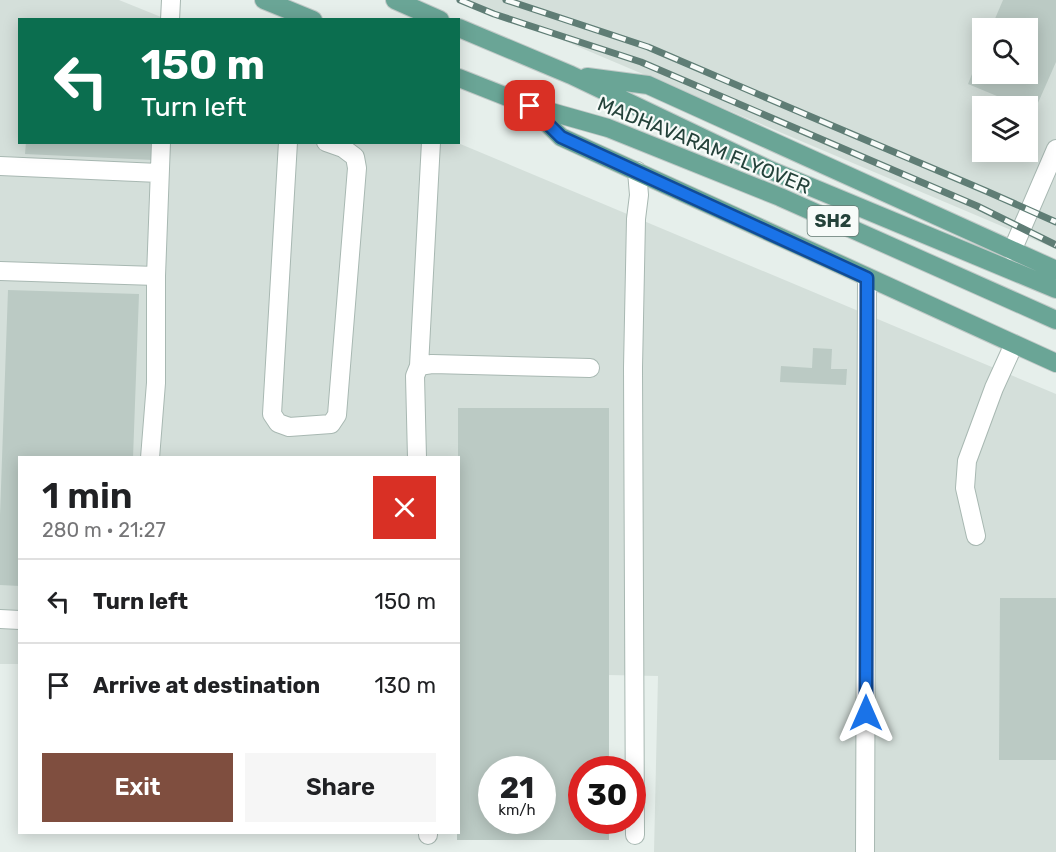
<!DOCTYPE html>
<html lang="en">
<head>
<meta charset="utf-8">
<style>
	:root { --surface:#fff; --page:#f6f6f6; --text:#202124; --muted:#757577; --line:#e0e0e0; --accent:#7f4e3f }
	body { margin:0; font-family:Rubik,sans-serif; background:var(--page); color:var(--text); height:100vh; display:flex; flex-direction:column; font-size:22px; white-space:nowrap }
	* { box-sizing:border-box; margin:0 }
	p { font-size:20px; color:var(--muted) }
	.icon { flex:none; width:33px; height:33px; fill:none; stroke:currentColor; stroke-width:2; stroke-linecap:round; stroke-linejoin:round }
	.map { position:relative; flex:1; overflow:hidden }
	.sheet { position:absolute; left:18px; top:456px; width:442px; height:378px; display:flex; flex-direction:column; background:var(--surface); border-radius:0px; box-shadow:0 3px 15px #0003 }
	.sheet>* { flex:none }
	.hud { position:absolute; left:18px; top:18px; width:442px; height:126px; border-radius:0px; box-shadow:0 3px 15px #0003; background:#0b6e4f; color:#fff; overflow:hidden }
	.buttons { position:absolute; left:972px; top:18px; display:grid; gap:12px }
	.buttons a { display:grid; place-items:center; width:66px; height:66px; border-radius:0px; background:var(--surface); box-shadow:0 3px 15px #0003; font-size:30px }
	.speed { position:absolute; left:478px; top:756px; display:flex; gap:12px; font-size:30px; font-weight:700; text-align:center }
	.speed>* { display:grid; place-content:center; width:78px; height:78px; border-radius:50%; background:var(--surface); box-shadow:0 3px 15px #0003; line-height:1 }
	.speed small { font-size:15px; font-weight:400 }
	.speed .limit { border:9px solid #d22; background:#fff; color:#111 }
	.pin { position:absolute; display:grid; place-items:center; width:51px; height:51px; color:#fff; margin:-26px; border-radius:12px; box-shadow:0 3px 9px #0006 }
	.me { position:absolute; width:66px; margin:-33px; rotate:0deg; stroke-linejoin:round; filter:drop-shadow(0 0 4px #0008) }
	.turn { display:flex; align-items:center; gap:21px; height:126px; padding:0 24px; font-size:27px }
	.turn .icon { width:78px; height:78px; stroke-width:2.5 }
	.turn b { display:block; font-size:42px; line-height:51px }
	.round { display:grid; place-items:center; flex:none; width:63px; height:63px; border-radius:0px; background:var(--page) }
	.summary { display:flex; align-items:center; justify-content:space-between; height:102px; padding:0 24px }
	h1 { font-size:36px; font-weight:600; line-height:45px }
	.primary-button { display:flex; gap:12px; margin-top:auto; padding:12px 24px }
	.primary-button a { flex:1; height:69px; border-radius:0px; background:var(--accent); color:#fff; font-size:24px; font-weight:600; line-height:69px; text-align:center }
	.primary-button a+a { background:var(--page); color:var(--text) }
	ul { padding:0; list-style:none }
	li { display:flex; align-items:center; gap:18px; height:84px; padding:0 24px; border-top:2px solid var(--line) }
	li div { flex:1 }
	li b { display:block; font-size:22px }
	li em { font-style:normal }
	.map>svg:first-child { display:block }
</style>
</head>
<body>
<div class="map">
<svg width="1056" height="852" viewBox="0 0 1056 852">
	<rect width="100%" height="100%" fill="#e6efeb"/>
	<path fill="#d4dfda" fill-rule="evenodd" d="M0,0h119l47,19 -146,1v122l438,1 598,251v458h-402l4,-176 -199,-4v-214h-439l-1,206h-19z
		M468,0h588v249zM982,28h46v46h-46zM982,106h46v46h-46z"/>
	<path fill="#bbcac4" fill-rule="evenodd" d="M1003,0h53v62l-22,50 -6,-3v-3h-7l-53,-22 14,-35v25h46v-46h-37z
		M26,142h127v18l-128,-6z
		M8,290l131,4 -6,164h-113v128l-20,-1v-70z
		M813,348l19,1 -1,20h16l-1,16 -66,-3 1,-16 31,2z
		M458,408h151v362h-27v50h27v20h-152v-8h2v-374h-1zM492,770h51v50h-51z
		M1000,598h56v162h-57z"/>
	<g fill="none" stroke-linecap="round" stroke-linejoin="round">
		<g stroke="#a8b8b2" stroke-width="20">
			<path id="minor" d="M170,20l1,-20
				M288,142l-16,272 6,9 11,4 42,-3 6,-9 20,-247 -2,-11 -12,-9 -17,-6
				M0,166l159,7
				M1012,251l44,-102
				M0,271l156,5
				M419,366l12,-224
				M150,458l6,-75v-107l5,-134
				M417,458l-2,-82 4,-10 13,-2 158,4
				M976,536l-11,-48 2,-27 27,-73 20,-44
				M0,619l20,1
				M428,832v3
				M635,835l-2,-467 3,-149 3,-24 -2,-24
				M865,852l2,-574"/>
		</g>
		<g stroke="#c2cac8" stroke-width="20">
			<path id="major" d="M264,0l49,20
				M395,0l45,20
				M459,28l112,47 199,95 286,119
				M587,77l61,8 408,185
				M459,78l71,28 78,22 172,69 276,123
				M531,107l30,30 495,226"/>
		</g>
		<use href="#minor" stroke="#fff" stroke-width="18"/>
		<use href="#major" stroke="#6aa596" stroke-width="18"/>
		<g stroke="#5f7d75" stroke-width="7">
			<path id="rail" d="M460,0l34,14 147,48 336,144 79,39
				M506,0l142,47 133,57 205,87 70,31"/>
		</g>
		<use href="#rail" stroke="#f7fbf9" stroke-width="4.5" stroke-dasharray="14" stroke-linecap="butt"/>
	</g>
	<g fill="none" stroke-linecap="round" stroke-linejoin="round">
		<g stroke="#114b97" stroke-width="15">
			<path id="route" d="M530,106l31,31 306,141 -1,435"/>
		</g>
		<use href="#route" stroke="#1a73e8" stroke-width="10"/>
	</g>
	<g text-anchor="middle" stroke-width="4.5" stroke-linejoin="round" paint-order="stroke">
		<rect fill="#f7fbf9" stroke="#637a73" stroke-width="1.5" x="807.5" y="206" width="51" height="30" rx="4.5"/>
		<g font-size="18" font-weight="bold" fill="#24423a">
			<text x="833" y="227">SH2</text>
		</g>
		<g font-size="20" fill="#24423a" stroke="#f7fbf9">
			<text transform="translate(704 145) rotate(22)" y="7">MADHAVARAM FLYOVER</text>
		</g>
	</g>
</svg>
<div class="buttons">
<a><svg class="icon" aria-label="search" viewBox="0 0 24 24"><circle cx="10" cy="10" r="6"/><path d="M15 15l6 6"/></svg></a>
<a><svg class="icon" aria-label="layers" viewBox="0 0 24 24"><path d="M12 4l9 5-9 5-9-5zM3 14l9 5 9-5"/></svg></a>
</div>
<div class="speed"><div>21<small>km/h</small></div><div class="limit">30</div></div>
<div class="pin" style="left:530px;top:106px;background:#d93025"><svg class="icon" aria-label="arrive" viewBox="0 0 24 24"><path d="M6 21V4h12l-3 4 3 4H6"/></svg></div>
<svg class="me" style="left:866px;top:713px" viewBox="-20 -20 40 40"><path d="M0-17L14 15 0 8-14 15z" fill="#1a73e8" stroke="#fff" stroke-width="4"/></svg>
<div class="hud">
<div class="turn"><svg class="icon" aria-label="left" viewBox="0 0 24 24"><path d="M17 20v-9H6M10 6l-5 5 5 5"/></svg><div><b>150 m</b>Turn left</div></div>
</div>
<section class="sheet">
<div class="summary"><div><h1>1 min</h1><p>280 m · 21:27</p></div><a class="round" style="background:#d93025;color:#fff"><svg class="icon" aria-label="close" viewBox="0 0 24 24"><path d="M6 6l12 12M18 6L6 18"/></svg></a></div>
<ul>
<li><svg class="icon" aria-label="left" viewBox="0 0 24 24"><path d="M17 20v-9H6M10 6l-5 5 5 5"/></svg><div><b>Turn left</b></div><em>150 m</em></li>
<li><svg class="icon" aria-label="arrive" viewBox="0 0 24 24"><path d="M6 21V4h12l-3 4 3 4H6"/></svg><div><b>Arrive at destination</b></div><em>130 m</em></li>
</ul>
<div class="primary-button"><a>Exit</a><a>Share</a></div>
</section>
</div>
</body>
</html>
